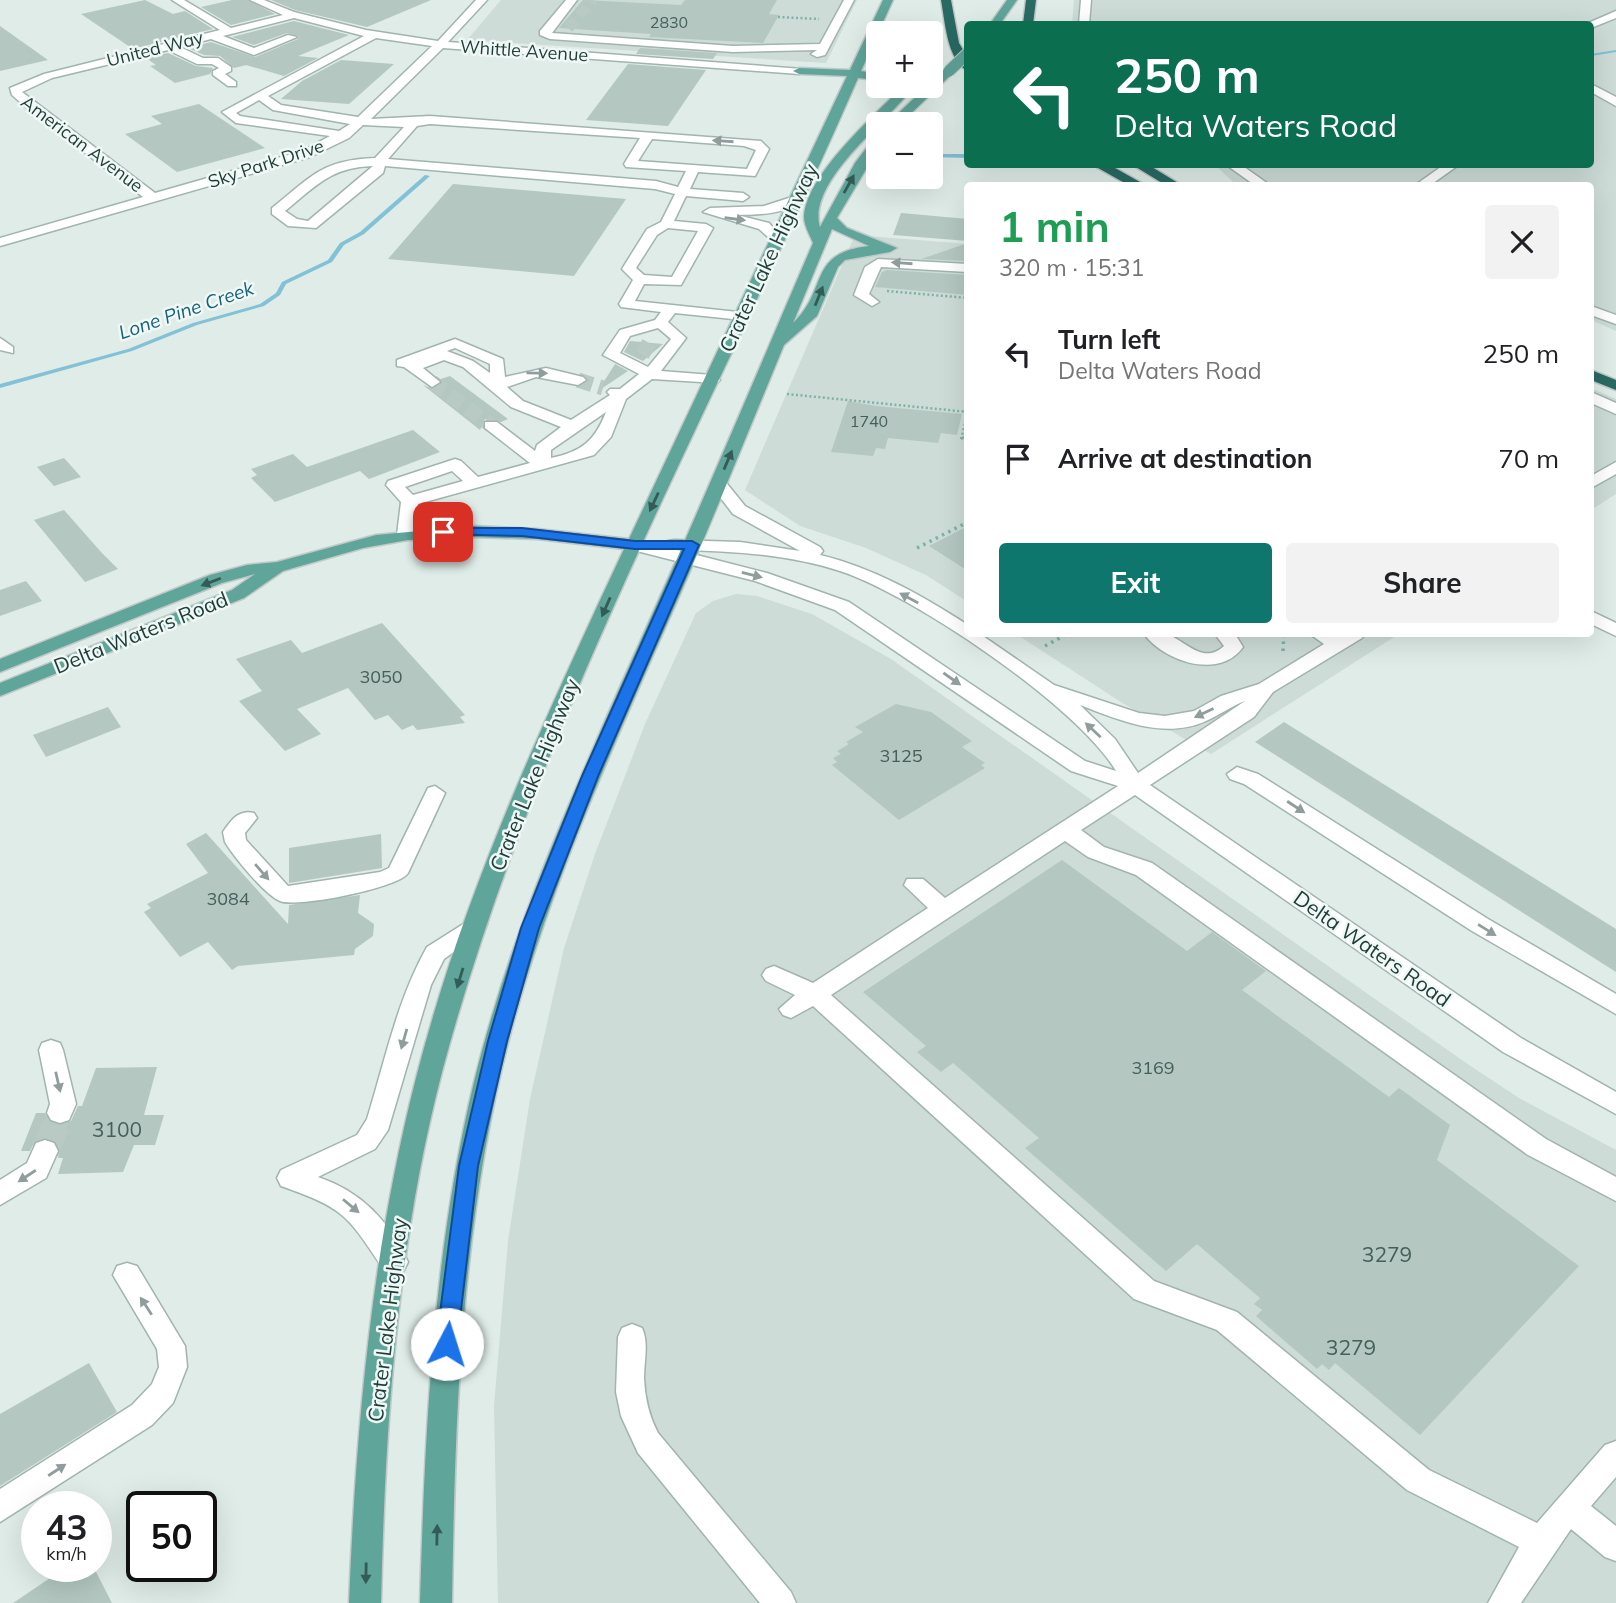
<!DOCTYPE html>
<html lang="en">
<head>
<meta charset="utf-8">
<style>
	:root { --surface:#fff; --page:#f2f2f2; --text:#202124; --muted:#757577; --accent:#0f766e }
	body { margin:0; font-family:Mulish,sans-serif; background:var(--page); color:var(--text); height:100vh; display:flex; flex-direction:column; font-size:26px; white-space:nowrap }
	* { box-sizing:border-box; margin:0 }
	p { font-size:23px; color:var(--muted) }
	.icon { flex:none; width:38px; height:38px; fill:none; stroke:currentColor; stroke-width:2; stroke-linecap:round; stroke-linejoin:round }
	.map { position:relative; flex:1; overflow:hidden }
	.side { position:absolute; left:964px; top:182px; width:630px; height:455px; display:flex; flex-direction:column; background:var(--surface); border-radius:7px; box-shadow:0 7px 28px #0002 }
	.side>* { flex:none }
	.hud { position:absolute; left:964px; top:21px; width:630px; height:147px; border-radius:7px; box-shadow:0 7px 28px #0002; background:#0b6e4f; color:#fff; overflow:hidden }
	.buttons { position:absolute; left:866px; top:21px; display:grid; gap:14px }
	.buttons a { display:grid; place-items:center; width:77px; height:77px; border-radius:7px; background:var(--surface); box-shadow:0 7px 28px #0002; font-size:35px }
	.speed { position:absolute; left:21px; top:1491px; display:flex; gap:14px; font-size:35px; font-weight:700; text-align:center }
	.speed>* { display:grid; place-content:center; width:91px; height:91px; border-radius:50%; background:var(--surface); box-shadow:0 7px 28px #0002; line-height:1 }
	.speed small { font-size:18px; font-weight:400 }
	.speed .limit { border:4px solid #111; border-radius:10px; background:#fff; color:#111 }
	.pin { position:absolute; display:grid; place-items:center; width:60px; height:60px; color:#fff; margin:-30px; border-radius:14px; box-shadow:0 4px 10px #0006 }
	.me { position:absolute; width:77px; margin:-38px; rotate:5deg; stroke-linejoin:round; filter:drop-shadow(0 0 5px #0008) }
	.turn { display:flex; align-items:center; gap:24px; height:147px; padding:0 35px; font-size:32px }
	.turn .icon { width:91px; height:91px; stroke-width:2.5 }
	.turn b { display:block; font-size:49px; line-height:60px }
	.round { display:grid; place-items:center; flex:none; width:74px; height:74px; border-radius:7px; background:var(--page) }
	.overview { display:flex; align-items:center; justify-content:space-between; height:119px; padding:0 35px }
	h1 { font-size:42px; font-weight:700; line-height:52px; color:#1e9e55 }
	.action { display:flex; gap:14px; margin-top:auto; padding:14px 35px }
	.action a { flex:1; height:80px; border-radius:7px; background:var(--accent); color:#fff; font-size:28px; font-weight:700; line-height:80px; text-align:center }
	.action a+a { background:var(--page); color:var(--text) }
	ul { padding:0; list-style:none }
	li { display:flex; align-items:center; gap:21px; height:105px; padding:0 35px }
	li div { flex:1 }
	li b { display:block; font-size:26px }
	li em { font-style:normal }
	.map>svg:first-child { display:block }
</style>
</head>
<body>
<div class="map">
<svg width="1616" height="1603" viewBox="0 0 1616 1603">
	<rect width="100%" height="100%" fill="#dfece7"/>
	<path fill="#cddcd7" d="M501,0h356l-31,63 -359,-23z
		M1074,0h542v331l-25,-11v-134l-355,-1 -21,-20 376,-1v-140h-519z
		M855,235l113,9v358l-42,-27 -60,-27 -66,-22 -55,-36z
		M1591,388l25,11v95l-25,16z
		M736,594l21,2 55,18 79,45 578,406 50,33 97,52v453h-1118l-4,-197 14,-165 22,-142 34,-151 31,-94 50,-130 51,-111 17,-12z
		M1016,634h383l-188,120 -87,-50z"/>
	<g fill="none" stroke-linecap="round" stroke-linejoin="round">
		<path fill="#82c1d6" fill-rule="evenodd" d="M1616,50v2l-25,4v-2z
			M933,154h35v4l-37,-1v-2z
			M425,175l5,1 -66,58 -20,11 -12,17 -46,22 -6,11 -16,11 -67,19 -65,26 -132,37v-4l128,-35 65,-26 67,-19 16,-11 6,-11 46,-22 12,-17 20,-11z"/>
	</g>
	<path fill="#b4c7c1" d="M145,0l28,14 12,-3 28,18 -80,20 -52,-35z
		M232,0h16l27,14 -44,11 -30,-18z
		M271,0h160l-64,27 -72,-17z
		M583,0l98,5 4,-5h92l-8,14 10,1 -16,28 -114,-6 2,-3 -92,-6z
		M294,21l55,14 -51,21 20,2 -34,18 -38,-11 -12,3 -14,-12 -16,-1 -16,-7 23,-6 44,15 43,-18 1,-3 -12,-3 -33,12 -22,-8z
		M0,26l48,34 -48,11z
		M640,48l77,5 -4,6 -77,-5z
		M168,53l28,13 17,2 -3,6 -35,9 -25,-17 6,-1 -10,-7z
		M341,60l53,4 -45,40 -68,-5 21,-18z
		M628,64l78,6 -38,56 -82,-6z
		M199,104l66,44 -88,24 -52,-38 37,-10 -11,-8z
		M453,184l173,15 -52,77 -186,-17z
		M901,213l67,6v22l-75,-6z
		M968,243v18l-47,-2z
		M887,270l81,5v20l-93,-8 7,-15z
		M630,341l33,3 -20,17 -19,-9z
		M615,364l13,7 -30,20z
		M450,376l58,43 -7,3 -16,-3 -5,11 -57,-45 10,4 8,-5v-5z
		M848,401l28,5 86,8 -5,21 -16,-2 -3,10 -50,-5 -3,11 -9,-1 -3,8 -42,-4z
		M413,430l27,22 -71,27 -9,-8 -85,31 -24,-24 6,-3 -6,-6 42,-15 14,13z
		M64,458l17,19 -27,9 -17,-19z
		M64,510l37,42 17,17 -33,13 -51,-62z
		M968,526v45l-39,-25z
		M26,581l16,20 -42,15v-26z
		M382,623l83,92 -5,2 5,6 -48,7 -4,-5 -11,5 -14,-15 -13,5 -27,-32 -51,21 24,25 -36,17 -46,-50 23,-10 -26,-32 55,-19 11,13z
		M896,704l35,8 41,29 -10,6 23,16 -4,2 4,3 -86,52 -67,-55 5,-3 -4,-4 8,-4 -4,-3 12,-7 -3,-2 17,-10 -8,-5z
		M108,707l13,20 -75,30 -13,-22z
		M1284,722l332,207v43l-361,-230z
		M206,833l82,91 1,-19 71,-10 -2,18 16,11 -1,12 -18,13 -1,6 -116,11 -6,4 -24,-28 -28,15 -36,-45 7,-4 -4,-4 61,-31 -22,-29z
		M381,834l1,34 -93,15v-35z
		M1062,860l125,91 25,-19 54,39 -24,19 147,107 10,-9 51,37 -13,35 142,106 -159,169 -85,-72 -6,7 -7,-6 -5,5 -61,-53 6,-6 -8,-6 6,-6 -63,-54 -31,27 -141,-123 14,-10 -86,-75 -12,9 -24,-20 9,-6 -63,-54z
		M157,1067l-13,48h20l-9,30h-21l-11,27 -65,2 5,-16h-5l2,-8 -4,-8 -10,-4 -11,3 -5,10h-9l15,-38h9l4,8 10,4 12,-4 7,-15h4l14,-38z
		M89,1363l28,49 -117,74v-72z
		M68,1566h25l19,37h-99z"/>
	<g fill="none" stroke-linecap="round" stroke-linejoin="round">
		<path stroke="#b9c9c4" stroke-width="11" stroke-dasharray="11 6" stroke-linecap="butt" d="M568,28l25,-28"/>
		<path stroke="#b9c9c4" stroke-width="15" stroke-dasharray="15 7" stroke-linecap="butt" d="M642,355l7,-12
			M578,380l25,8
			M432,382l59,43"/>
		<path stroke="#b9c9c4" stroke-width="23" stroke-dasharray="23 11" stroke-linecap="butt" d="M55,1126l5,-13"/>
		<path stroke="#b9c9c4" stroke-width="28" stroke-dasharray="28 14" stroke-linecap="butt" d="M45,1151l11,-27"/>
		<g stroke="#a2b4af" stroke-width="3">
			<path id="minor" d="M172,0h12l47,28 52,-13 -33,-15h14l30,12 72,18 72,11 38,-41h11l-39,42 355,27v4l-4,1 -356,-26 -72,71 59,-3 331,25 8,8 -14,27 -57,-4 -8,17 53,4 6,4 -6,4 -57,-5 -12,25 32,3 7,4 -32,57 -37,-1 -9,17 112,12v6l-5,1 -67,-7 -7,9 18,16 -25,33 51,4 8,5 -3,3 -65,-4 -26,20 -15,38 -17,18 -176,49 -3,31 -3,4h-12l-3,-4 4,-33 -15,-17 2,-4 67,-22 6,2 17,16 52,-14 -45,-35v-6h12l38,29 2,-6 24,-18 -50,-20 -48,-40 -19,-7 -21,8 17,14 -8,5 -28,-20 -7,-1v-6l58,-21 48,20 2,18 41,-9 37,9 3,3 -8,5 -42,-8 -29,10 16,14 48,19 39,-25 -3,-3 3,-3h10l19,-15 -36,-19 17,-25 35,-10 6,-8 -40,-5 -2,-3 14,-24 -11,-11 25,-40 14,-7 14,-28 -20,-5 -270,-23 -2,7 -67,55 -28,-2 -16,-12v-6c40,-32 50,-48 103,-50l29,-31 -41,-2 -14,13 -39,19 -310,89v-8l143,-41 -114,-87 -17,-15 -2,-7 34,-14 176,-44zM294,18l70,18 -142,76 14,11 94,13 -28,15 -147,42 -133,-101 30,-14 116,-28 29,14h15l7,4 -6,3v4l15,11h8v-4l-11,-8 6,-3v-4l-13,-9h-15l-23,-11 31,-8 43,16 43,-18 -9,-2 -34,13 -31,-12zM376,38l56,8 -74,71 -77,-12 -13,-9zM259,100l14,10 77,14 -11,7 -99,-15 -4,-3zM430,124l210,14 -16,26 2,3 60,4 -8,16 -22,-6 -268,-22 29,-33zM652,139l92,7 12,4 -9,19 -109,-8zM373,166l-65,55 -11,-2 -12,-8c31,-25 46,-44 88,-45zM668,228l30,3 -26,46 -28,-2 -8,-7 21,-33zM658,328l13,11 -23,28 -28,-14 10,-17zM455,348l35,16v9l-17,-12 -26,-10zM606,412c-11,29 -25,40 -55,46v-8zM452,471l11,10 -50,14 -8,-8z
				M566,0h11l-25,33 181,13 87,-2 24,-44h10l-29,55 -8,2 -6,-3 6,-4 -84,2 -183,-13 -10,-4v-4z
				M1081,0h10l-2,24h-10z
				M1616,11v7l-25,10v-4h-5z
				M1591,84l25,13v9l-25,-14z
				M1225,164h15l31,22h-15z
				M1445,164h15l-31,22h-15z
				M798,195l6,4c-16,15 -45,16 -67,16l32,8 15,18 -7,4 -18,-16 -56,-17 7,-4 54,-2z
				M878,259l90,5v8l-87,-5 -12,27 10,8 -7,4 -18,-11 11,-28z
				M1591,306l25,9v9l-25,-9z
				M0,338l13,9v6l-13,-3z
				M1591,392l25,11v11l-25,-11z
				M1616,462v12l-25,14v-12z
				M718,479l6,1 21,26 75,41 3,4 -3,4c54,13 101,40 148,70v9h12l74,51 85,28 26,3 29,-5 27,-15 38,-12 65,-40 -14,-10 28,2 26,-2 -2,4 -89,54 -19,25 -104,68 371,253 95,54v22l-113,-62 -368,-257 -54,35 23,17 48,16 394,276 70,38v24l-88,-46 -392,-280 -48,-18 -23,-16 -234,154 323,286 83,31 192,158 108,53 68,-78 11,-4v36l-25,29 25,20v35l-11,-4 -34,-28 -50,74h-33l31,-56 -112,-57 -190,-160 -83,-31 -321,-293 -22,12 -8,-3 -4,-6 16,-14 -29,-14 -4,-6 4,-6 8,-3 39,17 115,-75 -24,-23 3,-6h16l22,19 173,-112 -47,-15 -236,-161 -80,-29 -126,-32 -3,-4 9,-5 32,8 1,-7 6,-1 66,2 60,9 -67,-37 -23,-30zM677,550c55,1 110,4 163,21 71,23 238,135 276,200l-31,-10 -236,-159 -82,-29zM1245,701l-107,72 -23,-34 -35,-34c39,15 84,35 126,16 14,-6 25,-15 39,-20z
				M1591,611l25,12v13l-25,-12z
				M1144,634c6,-1 16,-2 23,0 20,8 36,31 57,12l-9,-12h20l8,13c-23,33 -78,15 -99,-13z
				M1237,767l21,7 230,145 128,75v20l-144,-83 -228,-147 -14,-5 -3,-5z
				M435,786l10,7 -37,80c-9,15 -111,35 -128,28 -15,-6 -46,-44 -55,-59l-2,-10c8,-12 16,-23 31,-19l3,5 -12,15 1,7 42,46 92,-14 9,-4 39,-80z
				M476,916l8,2 3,6 -3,6 -40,29 -13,26 -43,145 -13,19 -57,28c44,15 70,43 90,85l-4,8 -10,4 -10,-4c-37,-55 -38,-61 -103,-84l-4,-8 4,-8 76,-35 10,-16c18,-58 30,-119 60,-172z
				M51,1040l9,3 3,7 13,54 -7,16 -9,3 -9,-3 -4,-7 3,-9 -11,-54 3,-7z
				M45,1140l9,3 4,8 -12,27 -46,27v-25l27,-17 9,-20z
				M127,1263l10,3 48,80 2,21 -14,36 -21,22 -152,97v-33l132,-84 20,-21 7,-17 -2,-18 -44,-74 4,-9z
				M632,1324l10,4c7,15 2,33 2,50 1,20 5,38 14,55l133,159 5,11h-36l-122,-150 -17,-37 -5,-24 2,-55 4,-9z"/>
		</g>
		<g stroke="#c0c9c7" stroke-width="3">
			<path id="major" d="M883,0h10l-32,71 17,3v6l-20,-2c-143,329 -323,645 -416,994 -45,172 -57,354 -61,531h-32c7,-177 23,-353 67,-525 47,-184 128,-358 208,-529l-87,-10 -64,-2 -65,3 -45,8 -80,23 -39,27 -244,98v-13l232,-93 23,-16 -33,9 -222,89v-13l210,-84 37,-10 30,-3 99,-27 97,-9 64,3 92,10 218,-463 -48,-2 -6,-3 6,-3 51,2z
				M1007,0h10l-17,24h-10z
				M945,69l10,2 -55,53h-13l40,-38h4v-4z
				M892,86h13l1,10c-25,30 -99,88 -86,131l35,-64 19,-25 4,-1v12l-41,69 10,10 50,20 -7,4 -45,8 -7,7 -21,49 -33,29c-38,92 -75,184 -115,274 -61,138 -122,274 -160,420 -48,185 -54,374 -57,564h-32c5,-175 13,-350 54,-521 41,-167 113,-320 182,-476 54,-121 105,-242 157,-363 -3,-8 -9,-17 -9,-26 2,-40 63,-95 90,-122zM832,229l37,17c-62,7 -40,43 -76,77z"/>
		</g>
		<g stroke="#c0c9c7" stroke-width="3">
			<path id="highway" d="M941,0h10l8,43 9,15v13c-21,-10 -23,-50 -27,-71z
				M1026,0h10l-3,24h-10z
				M1091,164h17l39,22h-17z
				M1131,164h16l36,22h-16z
				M1591,370l25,10v10l-25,-10z"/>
		</g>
		<path stroke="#7db2a7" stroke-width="2.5" stroke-dasharray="2 2.5" stroke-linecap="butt" d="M778,17l41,2
			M887,291l81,7
			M787,394l181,18
			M961,439l7,-27"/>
		<path stroke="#7db2a7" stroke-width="3.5" stroke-dasharray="2.5 4.5" stroke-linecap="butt" d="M962,437l6,11
			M917,548l51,-26
			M1045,646l22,-12
			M1283,651l1,-17"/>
		<use href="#minor" fill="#fff" fill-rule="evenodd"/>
		<use href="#major" fill="#60a59a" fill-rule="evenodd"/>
		<use href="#highway" fill="#296b64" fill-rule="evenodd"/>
		<g stroke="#c0c9c7" stroke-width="13" stroke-linecap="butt">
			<path id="major-bridge" d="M949,71l19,-18"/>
		</g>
		<use href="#major-bridge" stroke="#60a59a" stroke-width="11"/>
	</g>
	<defs><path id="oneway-solid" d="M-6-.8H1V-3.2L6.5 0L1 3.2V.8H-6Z" transform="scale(1.75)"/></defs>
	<g fill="#8f9e9c">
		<use href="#oneway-solid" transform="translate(723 141) rotate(-176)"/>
		<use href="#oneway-solid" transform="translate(735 219) rotate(8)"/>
		<use href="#oneway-solid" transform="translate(902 263) rotate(-176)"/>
		<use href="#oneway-solid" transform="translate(537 373) rotate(1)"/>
		<use href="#oneway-solid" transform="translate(752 575) rotate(14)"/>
		<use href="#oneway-solid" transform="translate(909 598) rotate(-152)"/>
		<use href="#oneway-solid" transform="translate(952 679) rotate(35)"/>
		<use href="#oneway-solid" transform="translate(1204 713) rotate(155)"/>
		<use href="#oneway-solid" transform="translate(1093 730) rotate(-137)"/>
		<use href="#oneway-solid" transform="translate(1296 807) rotate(33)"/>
		<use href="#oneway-solid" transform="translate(262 872) rotate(49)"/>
		<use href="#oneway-solid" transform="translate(1487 930) rotate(32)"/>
		<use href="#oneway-solid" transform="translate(404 1039) rotate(106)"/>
		<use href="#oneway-solid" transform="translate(58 1082) rotate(77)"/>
		<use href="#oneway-solid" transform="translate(27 1176) rotate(147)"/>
		<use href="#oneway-solid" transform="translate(351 1206) rotate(40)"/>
		<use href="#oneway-solid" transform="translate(146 1306) rotate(-123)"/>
		<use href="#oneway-solid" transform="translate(57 1470) rotate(-33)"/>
	</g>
	<g fill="#325c55">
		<use href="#oneway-solid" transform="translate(849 184) rotate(-61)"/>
		<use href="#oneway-solid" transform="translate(819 296) rotate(-68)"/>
		<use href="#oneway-solid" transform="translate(728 460) rotate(-67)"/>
		<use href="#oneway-solid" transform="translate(654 502) rotate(115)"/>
		<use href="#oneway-solid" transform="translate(211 582) rotate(159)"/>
		<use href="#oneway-solid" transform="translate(606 607) rotate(114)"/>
		<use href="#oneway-solid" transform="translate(460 978) rotate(107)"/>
		<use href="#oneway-solid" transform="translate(437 1535) rotate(-89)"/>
		<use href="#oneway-solid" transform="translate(366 1573) rotate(91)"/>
	</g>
	<path fill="#1a73e8" stroke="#114b97" stroke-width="2" d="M443,528h79l113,13h57l7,4 -100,229 -60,154 -32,113 -29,125 -21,178 -3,7 -7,3 -8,-3 -3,-7 23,-178 29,-125 33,-113 62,-154 101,-225h-49l-113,-13 -84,-2 -2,-2z"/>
	<g text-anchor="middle" stroke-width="5" stroke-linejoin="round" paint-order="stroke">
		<g font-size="16" fill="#44605a">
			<text x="669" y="28">2830</text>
			<text x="869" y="427">1740</text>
		</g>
		<g font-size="18" fill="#1f3d38" stroke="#f0f8f5">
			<text transform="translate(155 49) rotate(-14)" y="6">United Way</text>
			<text transform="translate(524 51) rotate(4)" y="6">Whittle Avenue</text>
			<text transform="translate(82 144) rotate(37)" y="6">American Avenue</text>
			<text transform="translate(266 164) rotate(-18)" y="6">Sky Park Drive</text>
		</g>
		<g font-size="18" fill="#44605a">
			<text x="381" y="683">3050</text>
			<text x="901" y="762">3125</text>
			<text x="228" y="905">3084</text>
			<text x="1153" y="1074">3169</text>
		</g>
		<g font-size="19" font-style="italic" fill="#15627d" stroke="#f0f8f5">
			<text transform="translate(186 310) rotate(-19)" y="7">Lone Pine Creek</text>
		</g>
		<g font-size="21" fill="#1f3d38" stroke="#f0f8f5">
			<text transform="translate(769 258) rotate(-65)" y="7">Crater Lake Highway</text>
			<text transform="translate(141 633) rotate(-22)" y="7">Delta Waters Road</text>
			<text transform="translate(535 775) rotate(-68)" y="7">Crater Lake Highway</text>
			<text transform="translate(1372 949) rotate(35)" y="7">Delta Waters Road</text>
			<text transform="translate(388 1320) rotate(-83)" y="7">Crater Lake Highway</text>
		</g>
		<g font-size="21" fill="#44605a">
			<text x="117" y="1137">3100</text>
			<text x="1387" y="1262">3279</text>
			<text x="1351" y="1355">3279</text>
		</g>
	</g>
</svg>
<div class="buttons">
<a>+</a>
<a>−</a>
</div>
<div class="speed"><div>43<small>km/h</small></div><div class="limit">50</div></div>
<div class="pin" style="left:443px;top:532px;background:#d93025"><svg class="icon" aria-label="arrive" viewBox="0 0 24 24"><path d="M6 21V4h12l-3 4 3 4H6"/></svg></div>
<svg class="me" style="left:447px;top:1344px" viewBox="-20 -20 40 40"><circle r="19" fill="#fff"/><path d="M0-13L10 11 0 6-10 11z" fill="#1a73e8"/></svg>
<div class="hud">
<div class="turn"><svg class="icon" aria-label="left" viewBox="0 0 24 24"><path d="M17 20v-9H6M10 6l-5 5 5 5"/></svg><div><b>250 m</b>Delta Waters Road</div></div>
</div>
<section class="side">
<div class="overview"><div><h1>1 min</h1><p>320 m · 15:31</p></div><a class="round"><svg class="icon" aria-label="close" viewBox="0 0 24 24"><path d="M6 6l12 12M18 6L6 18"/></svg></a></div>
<ul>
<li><svg class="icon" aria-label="left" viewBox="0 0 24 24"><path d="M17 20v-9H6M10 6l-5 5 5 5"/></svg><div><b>Turn left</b><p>Delta Waters Road</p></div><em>250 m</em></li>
<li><svg class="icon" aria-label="arrive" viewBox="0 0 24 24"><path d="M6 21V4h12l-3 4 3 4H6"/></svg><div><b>Arrive at destination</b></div><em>70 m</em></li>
</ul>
<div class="action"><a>Exit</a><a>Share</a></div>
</section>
</div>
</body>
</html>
